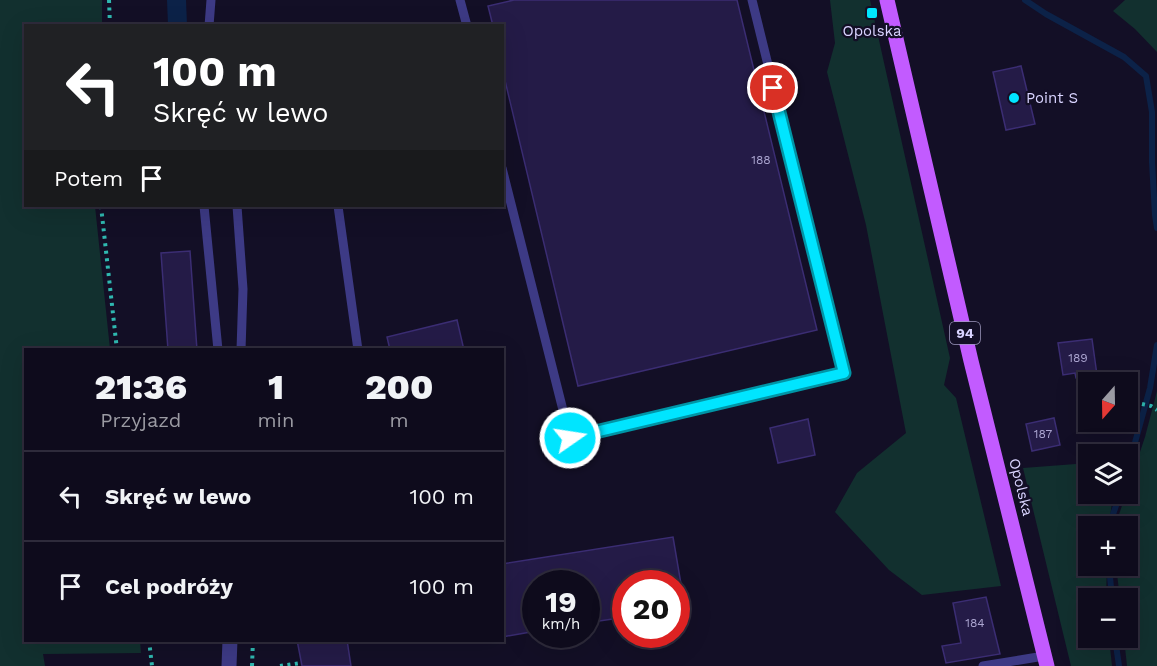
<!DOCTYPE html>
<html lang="pl">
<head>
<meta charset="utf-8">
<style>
	:root { --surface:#0e0b1c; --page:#171425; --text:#f1f3f6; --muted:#9b9ba3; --line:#2e2b3b }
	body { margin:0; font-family:"Work Sans",sans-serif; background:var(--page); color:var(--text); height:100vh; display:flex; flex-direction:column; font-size:22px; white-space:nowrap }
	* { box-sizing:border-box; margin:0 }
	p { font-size:20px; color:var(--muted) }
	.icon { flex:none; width:33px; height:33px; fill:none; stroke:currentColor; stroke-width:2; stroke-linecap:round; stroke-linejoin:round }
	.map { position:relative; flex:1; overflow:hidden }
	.side { position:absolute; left:24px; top:348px; width:480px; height:294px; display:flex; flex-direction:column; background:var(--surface); border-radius:0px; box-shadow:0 6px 24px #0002,0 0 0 2px var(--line) }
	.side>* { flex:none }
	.hud { position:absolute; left:24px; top:24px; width:480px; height:183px; border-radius:0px; box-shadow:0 6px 24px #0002,0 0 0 2px var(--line); background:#202124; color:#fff; overflow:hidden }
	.needle { width:39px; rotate:200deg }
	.tools { position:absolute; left:1078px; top:372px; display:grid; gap:12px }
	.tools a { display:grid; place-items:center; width:60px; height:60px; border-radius:0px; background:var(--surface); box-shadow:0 6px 24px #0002,0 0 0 2px var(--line); font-size:30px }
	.speed { position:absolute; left:522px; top:570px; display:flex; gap:12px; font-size:30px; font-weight:700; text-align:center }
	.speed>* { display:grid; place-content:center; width:78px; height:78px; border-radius:50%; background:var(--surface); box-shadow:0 6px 24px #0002,0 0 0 2px var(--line); line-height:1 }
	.speed small { font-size:15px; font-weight:400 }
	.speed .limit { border:9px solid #d22; background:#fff; color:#111 }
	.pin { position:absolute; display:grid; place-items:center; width:51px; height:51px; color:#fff; margin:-26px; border:3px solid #fff; border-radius:50%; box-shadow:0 2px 6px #0007 }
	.me { position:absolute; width:66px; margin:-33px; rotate:77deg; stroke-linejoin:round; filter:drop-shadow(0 0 4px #0008) }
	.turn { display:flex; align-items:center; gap:21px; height:126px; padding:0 30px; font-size:27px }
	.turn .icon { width:78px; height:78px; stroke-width:2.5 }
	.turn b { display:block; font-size:42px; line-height:51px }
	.then { display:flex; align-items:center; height:57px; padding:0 30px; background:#0003; gap:12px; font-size:22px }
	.eta { display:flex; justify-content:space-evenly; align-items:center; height:102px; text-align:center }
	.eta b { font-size:36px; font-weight:800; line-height:42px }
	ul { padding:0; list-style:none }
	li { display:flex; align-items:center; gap:18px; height:90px; padding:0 30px; border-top:2px solid var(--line) }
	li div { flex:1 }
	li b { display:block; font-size:22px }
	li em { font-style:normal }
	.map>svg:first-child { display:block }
</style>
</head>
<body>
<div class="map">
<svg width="1157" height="666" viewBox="0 0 1157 666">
	<rect width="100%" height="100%" fill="#130f26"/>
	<path fill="#12302f" d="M0,0h102v25l-76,1v180h69l15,143 -84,1v290l114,1 1,12 -98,1 2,12h-45z
		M830,0h40l80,358 -6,27 12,13 45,188 -79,9 -33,-25 -54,-58 22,-39 49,-40 -40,-208 -39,-153 8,-29z
		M1125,0h32v52l-22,-23 -22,-18z
		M1157,391v275h-30l-3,-28h4v-40h-8l-4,-32h12v-40h-13l11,-32h2v-6l17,-51z
		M1089,463v31h24l-4,32h-20v40h18l-1,32h-17v40h20l3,28h-41l-48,-198z"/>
	<path fill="#0c2248" d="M167,0h19l1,25h-19z"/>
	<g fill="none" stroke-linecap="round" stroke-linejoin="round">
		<path stroke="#0c2248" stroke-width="6" d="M1025,0l21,14 78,43 22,19 6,36v50l3,53 2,13
			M1128,468l22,-80 7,-43
			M1109,526l11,-32
			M1109,566l3,32
			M1115,638l4,28"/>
	</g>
	<path fill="#241b47" stroke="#3b2d73" stroke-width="1.5" d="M514,0h223l80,330 -239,56 -76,-318v-42h-9l-5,-20z
		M1021,66l14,58 -29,6 -13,-58z
		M190,251l7,99h-29l-7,-97z
		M457,320l7,30h-74l-3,-13z
		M1092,339l5,36 -21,3 -1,-5 -12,2 -5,-32z
		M1054,418l6,27 -28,6 -6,-27z
		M808,419l7,36 -37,8 -8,-35z
		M673,537l8,47h-55v33l-40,6v-39h-50v47l-34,6v-73z
		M986,597l14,57 -54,9 -4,-17 19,-3 -8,-40z
		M297,640h50l4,26h-49z"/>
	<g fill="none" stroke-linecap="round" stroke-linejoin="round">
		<path stroke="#2fb8b0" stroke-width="4" stroke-dasharray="3 4.5" stroke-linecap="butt" d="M109,0l1,26
			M101,206l16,144
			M1142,404l9,2 6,4
			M149,640l3,26
			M252,666l1,-26
			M280,666l21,-3"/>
		<path stroke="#3d3a85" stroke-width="9" d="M460,0l7,26
			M209,26l2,-26
			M502,168l68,270 274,-65 -92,-373
			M204,206l14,144
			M237,206l6,83 -2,61
			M338,206l20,144
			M983,666l61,-10"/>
		<path stroke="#3d3a85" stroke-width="15" d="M229,666l1,-26"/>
		<path stroke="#c25bff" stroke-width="15" d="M887,0l84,361 76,305"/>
	</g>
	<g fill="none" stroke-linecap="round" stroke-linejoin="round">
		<g stroke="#0095a6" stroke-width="15">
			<path id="route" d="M570,438l274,-65 -71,-285"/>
		</g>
		<use href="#route" stroke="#00e5ff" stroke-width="10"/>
	</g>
	<g fill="#00e5ff" stroke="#130f26" stroke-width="2">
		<rect x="866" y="7" width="12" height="12" rx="3"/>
		<circle cx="1014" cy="98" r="6"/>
	</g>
	<g text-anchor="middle" stroke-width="4.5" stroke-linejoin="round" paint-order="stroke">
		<g font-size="12" fill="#aca6d1">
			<text x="761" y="164">188</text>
			<text x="1078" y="362">189</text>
			<text x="1043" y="438">187</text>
			<text x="975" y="627">184</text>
		</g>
		<rect fill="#130f26" stroke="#9e99be" stroke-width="1.5" x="950" y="322" width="30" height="22" rx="4.5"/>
		<g font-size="14" font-weight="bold" fill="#d9d4ff">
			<text x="965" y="338">94</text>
		</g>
		<g font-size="15" fill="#d9d4ff" stroke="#130f26">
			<text x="872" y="36">Opolska</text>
			<text x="1026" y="103" text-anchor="start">Point S</text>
		</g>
		<g font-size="15" fill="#d9d4ff" stroke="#130f26">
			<text transform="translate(1021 487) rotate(76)" y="5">Opolska</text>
		</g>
	</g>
</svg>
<div class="tools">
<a><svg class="needle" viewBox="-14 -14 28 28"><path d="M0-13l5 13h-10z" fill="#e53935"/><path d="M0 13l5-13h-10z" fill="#9b9ba3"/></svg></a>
<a><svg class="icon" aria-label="layers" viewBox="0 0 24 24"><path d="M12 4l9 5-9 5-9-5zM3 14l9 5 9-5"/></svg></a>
<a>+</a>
<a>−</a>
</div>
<div class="speed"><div>19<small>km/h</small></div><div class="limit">20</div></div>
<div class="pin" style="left:773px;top:88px;background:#d93025"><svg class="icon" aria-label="arrive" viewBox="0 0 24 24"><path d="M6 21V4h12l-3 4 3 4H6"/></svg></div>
<svg class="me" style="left:570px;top:438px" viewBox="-20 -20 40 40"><circle r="17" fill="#00e5ff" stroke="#fff" stroke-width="3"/><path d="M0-11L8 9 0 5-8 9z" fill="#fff"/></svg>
<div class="hud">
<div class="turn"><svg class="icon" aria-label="left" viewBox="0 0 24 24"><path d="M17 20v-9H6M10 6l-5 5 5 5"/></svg><div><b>100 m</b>Skręć w lewo</div></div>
<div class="then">Potem<svg class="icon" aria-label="arrive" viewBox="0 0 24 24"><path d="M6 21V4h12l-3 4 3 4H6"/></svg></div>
</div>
<section class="side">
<div class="eta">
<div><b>21:36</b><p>Przyjazd</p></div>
<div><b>1</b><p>min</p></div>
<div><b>200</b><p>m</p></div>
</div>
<ul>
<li><svg class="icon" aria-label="left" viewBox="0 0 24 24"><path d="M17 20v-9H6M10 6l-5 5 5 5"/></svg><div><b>Skręć w lewo</b></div><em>100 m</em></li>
<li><svg class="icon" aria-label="arrive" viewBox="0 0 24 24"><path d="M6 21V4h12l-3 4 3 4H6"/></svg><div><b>Cel podróży</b></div><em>100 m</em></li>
</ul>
</section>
</div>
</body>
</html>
